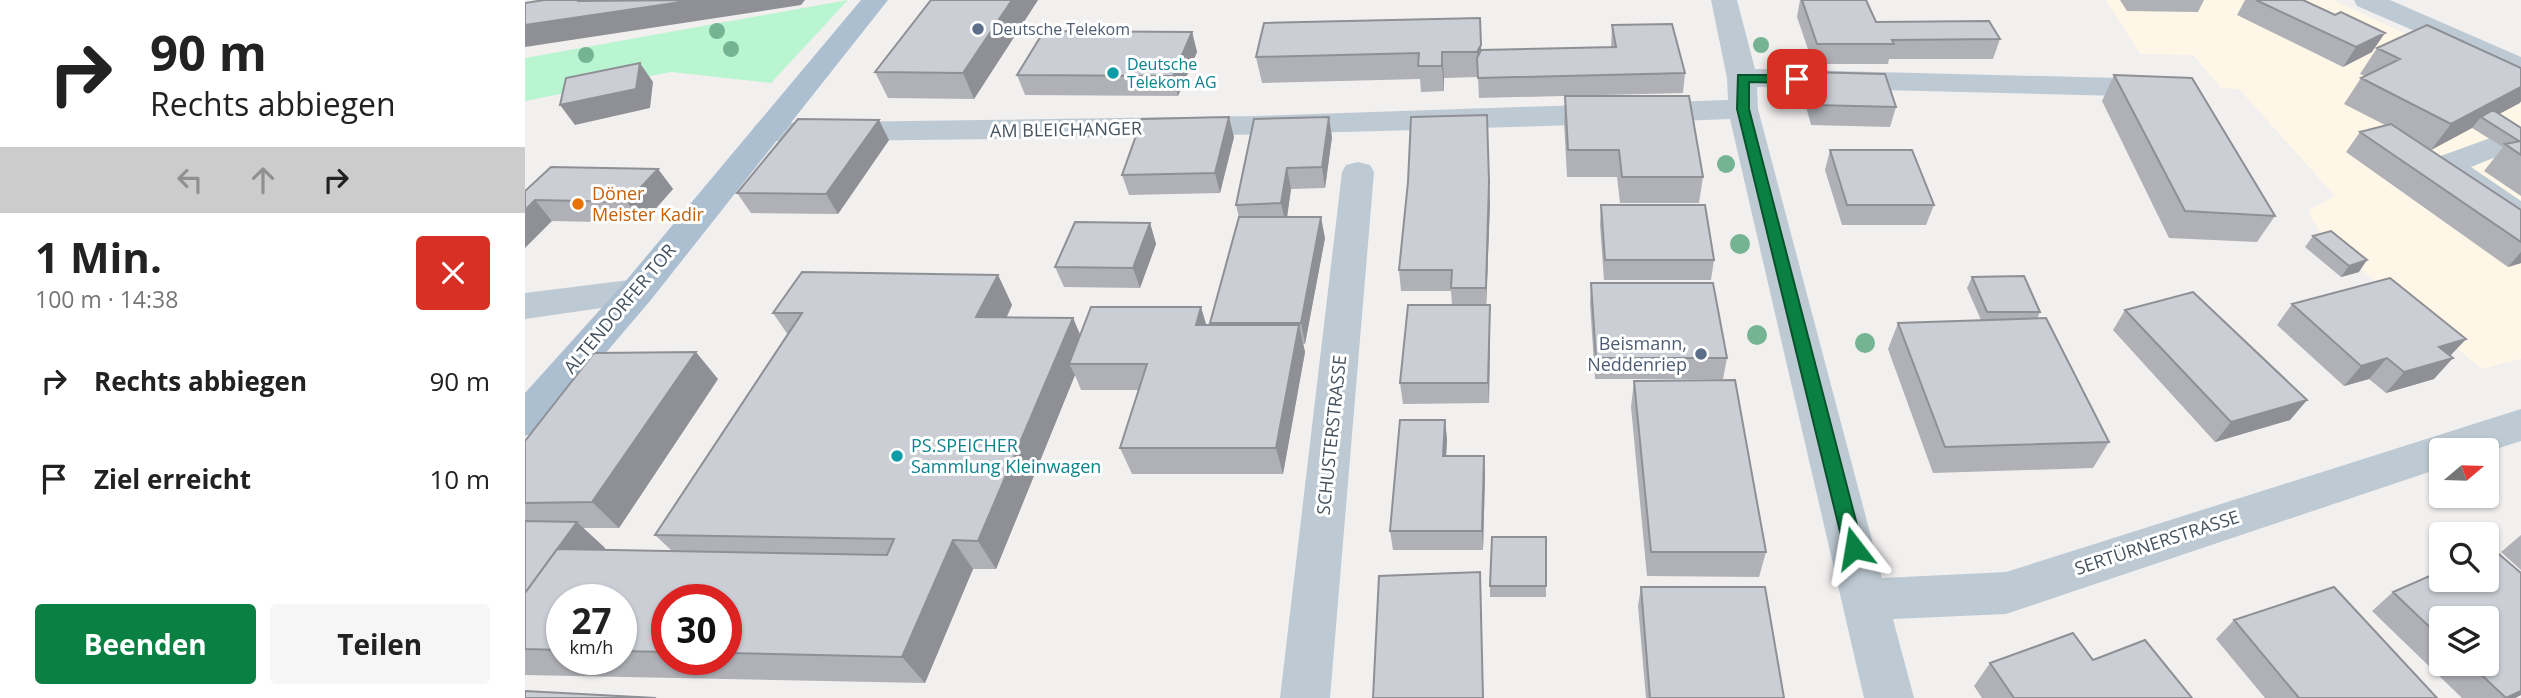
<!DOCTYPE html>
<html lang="de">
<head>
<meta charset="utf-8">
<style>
	:root { --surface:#fff; --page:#f6f6f6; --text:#222; --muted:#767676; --accent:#0b8043 }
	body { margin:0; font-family:"Open Sans",sans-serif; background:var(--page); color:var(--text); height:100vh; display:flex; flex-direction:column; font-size:26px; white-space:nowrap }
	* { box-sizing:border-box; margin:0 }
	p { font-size:23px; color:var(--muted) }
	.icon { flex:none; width:38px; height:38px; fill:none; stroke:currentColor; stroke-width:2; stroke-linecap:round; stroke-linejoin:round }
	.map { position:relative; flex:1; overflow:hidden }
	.drawer { display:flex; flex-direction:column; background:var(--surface); width:525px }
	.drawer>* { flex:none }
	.hud { background:#fff; color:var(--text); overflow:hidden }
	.needle { width:46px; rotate:71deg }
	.fabs { position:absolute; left:1904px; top:438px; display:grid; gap:14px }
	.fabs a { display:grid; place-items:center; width:70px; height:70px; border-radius:7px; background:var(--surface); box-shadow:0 2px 5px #0004; font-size:35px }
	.speed { position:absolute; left:21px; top:584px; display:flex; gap:14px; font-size:35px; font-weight:700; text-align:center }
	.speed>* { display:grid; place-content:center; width:91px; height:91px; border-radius:50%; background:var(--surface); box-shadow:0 2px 5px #0004; line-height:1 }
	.speed small { font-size:18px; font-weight:400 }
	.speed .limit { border:10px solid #d22; background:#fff; color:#111 }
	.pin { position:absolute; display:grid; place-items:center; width:60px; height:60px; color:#fff; margin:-30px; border-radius:14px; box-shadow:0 4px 10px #0006 }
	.me { position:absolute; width:77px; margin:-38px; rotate:346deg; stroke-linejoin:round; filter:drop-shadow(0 0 5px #0008) }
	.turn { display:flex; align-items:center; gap:24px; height:147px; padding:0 35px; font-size:32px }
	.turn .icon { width:91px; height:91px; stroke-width:2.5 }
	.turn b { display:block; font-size:49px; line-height:60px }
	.lanes { display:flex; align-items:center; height:66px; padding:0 35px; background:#0003; justify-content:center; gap:35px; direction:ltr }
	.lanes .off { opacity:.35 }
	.round { display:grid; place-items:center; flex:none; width:74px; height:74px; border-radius:7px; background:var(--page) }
	.summary { display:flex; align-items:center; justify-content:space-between; height:119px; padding:0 35px }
	h1 { font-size:42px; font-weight:700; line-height:52px }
	.cta { display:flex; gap:14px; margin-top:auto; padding:14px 35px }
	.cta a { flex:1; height:80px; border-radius:7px; background:var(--accent); color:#fff; font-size:28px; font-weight:700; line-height:80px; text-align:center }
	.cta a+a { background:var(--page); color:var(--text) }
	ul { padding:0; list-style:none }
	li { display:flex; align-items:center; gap:21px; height:98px; padding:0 35px }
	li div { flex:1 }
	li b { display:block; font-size:26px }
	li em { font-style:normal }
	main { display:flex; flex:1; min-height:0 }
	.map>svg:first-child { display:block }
</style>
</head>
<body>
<main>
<section class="drawer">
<div class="hud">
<div class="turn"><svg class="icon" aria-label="right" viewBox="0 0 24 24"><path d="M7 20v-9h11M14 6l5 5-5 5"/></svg><div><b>90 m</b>Rechts abbiegen</div></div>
<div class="lanes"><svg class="icon off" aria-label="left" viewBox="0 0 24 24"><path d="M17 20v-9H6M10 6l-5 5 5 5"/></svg><svg class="icon off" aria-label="ahead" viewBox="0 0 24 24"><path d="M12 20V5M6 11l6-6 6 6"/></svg><svg class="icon" aria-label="right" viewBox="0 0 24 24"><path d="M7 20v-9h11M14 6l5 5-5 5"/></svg></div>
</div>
<div class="summary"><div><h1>1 Min.</h1><p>100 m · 14:38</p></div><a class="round" style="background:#d93025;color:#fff"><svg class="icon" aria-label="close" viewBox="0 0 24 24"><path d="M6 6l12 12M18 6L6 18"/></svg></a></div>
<ul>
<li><svg class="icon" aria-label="right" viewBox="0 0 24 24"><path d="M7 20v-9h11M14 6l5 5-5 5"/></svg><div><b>Rechts abbiegen</b></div><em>90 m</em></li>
<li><svg class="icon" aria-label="arrive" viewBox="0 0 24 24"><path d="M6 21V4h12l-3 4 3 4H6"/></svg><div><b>Ziel erreicht</b></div><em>10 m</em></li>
</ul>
<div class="cta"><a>Beenden</a><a>Teilen</a></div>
</section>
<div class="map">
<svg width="1996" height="698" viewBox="0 0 1996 698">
	<rect width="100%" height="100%" fill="#f2efef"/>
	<path fill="#fef7e7" d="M1581,0h227l188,88v271l-39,10 -160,-132 -14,-27 27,-14 -96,-107 -18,-1 -28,-33 -53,-1z"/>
	<path fill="#b9f5d0" d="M323,0l-77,83 -100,-11 -146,29v-43z"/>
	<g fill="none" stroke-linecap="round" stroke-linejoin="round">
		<path fill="#becad3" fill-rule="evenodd" d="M1186,0h26l18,69 405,10 11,3 4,6 -4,6 -11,3 -403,-10 1,22 124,469 124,-6 515,-163v32l-34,11v-2h-46v18l-435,146 -113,5 21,79h-50l-134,-579c-321,13 -642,21 -963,22l-11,-2 -5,-7 5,-7 11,-2 488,-7 473,-16 -1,-22z
			M1829,0h36l131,57v20l-164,-71z
			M1996,127v20l-50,20 50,34v27l-12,-3 -74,-53 -5,-7 5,-7z
			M833,162l12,3 4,7 -44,526h-50l62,-526 4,-7z
			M112,279l13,4 5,9 -5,9 -125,18v-26z"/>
		<path fill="#acbfd1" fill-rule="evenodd" d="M336,0h27l-238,301 -111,130 -14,5v-43l99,-110z"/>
	</g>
	<g fill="#74b493">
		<circle cx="192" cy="31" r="8"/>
		<circle cx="1236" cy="45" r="8"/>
		<circle cx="206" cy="49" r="8"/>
		<circle cx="61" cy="55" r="8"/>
		<circle cx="1201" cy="164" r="9"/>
		<circle cx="1215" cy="244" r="10"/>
		<circle cx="1232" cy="335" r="10"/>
		<circle cx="1340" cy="343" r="10"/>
	</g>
	<path fill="#afb1b7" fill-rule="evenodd" d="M513,0l-64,99 -86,-1 -13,-26z
		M1275,0h66l10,22 124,17 -7,20h-104l-1,5h-75l-16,-47z
		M1595,0h84l-6,12 -71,-1z
		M1720,0h58l69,52 -29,15 -106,-52z
		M955,18l1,32 130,-3 1,-22 73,48 -2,20 -204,5 -1,-21 -34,1v13l-23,1 -1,-13 -158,4 -6,-26z
		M667,32l5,20 -19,44 -153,-1 -8,-20z
		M1852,48l144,20v33l-22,13 22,14v68l-37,-25 19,-24 -31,-19 -41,22 90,60v53l-13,4 -162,-115 14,-20 25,-7 -41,-21 17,-26 4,-2 -5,-2z
		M1281,72l90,35 -6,20 -79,-2 -9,-33z
		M1589,75l161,141 -18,26 -88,-4 -67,-137z
		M1040,96l138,81 -4,26h-79l-3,-26h-50l-3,-55z
		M709,137l-14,56 -91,2 -7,-20z
		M807,137l-7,51 -34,1 -4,28 38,21 -20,106h-2l2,8 -22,122h-151l-12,-26 19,-58h-58l-6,-15 -79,194h-23l-48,114 -400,-8v-234l193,-62 -99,149h-36l22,20 -1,2 68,1 -17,-16 133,-200 -15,-22 225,-38 14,30 -5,12 66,1 7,18 131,-11 -1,-2 29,-105 -3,-13zM37,600h59v60h-59zM142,600h59v60h-59z
		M364,140l-51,74 -87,-1 -14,-20z
		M1305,150l104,55 -8,20h-84l-17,-55z
		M133,169l15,20 -30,34 -91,-2 -27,-30z
		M965,203l-4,102h4v21l-1,77 -86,1 -3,-21 52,-78 -1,-14h-50l-2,-21z
		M1076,205l113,55 -3,20h-107l-4,-55z
		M625,223l6,21 -16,44 -76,-1 -9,-20z
		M1788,236l46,36 -18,5 -36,-30z
		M1447,277l68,35 -3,7 72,123 -16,26 -160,5 -45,-124 10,-26 83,-3 -14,-32z
		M1066,283l136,75 -4,21h-128l-5,-75z
		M1767,304l174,35 -16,17 -16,23 -48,14 -17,-14 -25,7 -67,-61z
		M1600,310l182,90 -17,20 -75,22 -102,-112z
		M1109,381l132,171 -7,25 -112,-1 -16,-169z
		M920,420l2,20 -1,16h38l1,19 -2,75h-90l-3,-19z
		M1996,535v35l-20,-18z
		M1968,549l28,24v122l-6,3h-53l-90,-87 21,-19 48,-21v8h46v-28zM1916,618h46v45h-46z
		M965,586h56v11h-56z
		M1116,587l143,111h-138l-8,-92z
		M1709,620l203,78h-172l-49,-59z
		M1568,660l99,38h-210l-8,-12 16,-23z"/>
	<path fill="#8e9095" d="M53,0h227l-4,5 -276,42v-22z
		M487,0h26l-64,99 -11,-26z
		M667,32l5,20 -19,44 -5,-20z
		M1860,33l-13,19 -29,15 13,-20z
		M956,45l1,25 -4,7 -1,-25z
		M917,52l2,26v13l-2,-25z
		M115,63l13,19 -3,26 -75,17 -15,-20z
		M1996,87v14l-1,2 -34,18 -5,-4 -9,11 -41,22 20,-26z
		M704,117l5,20 -14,56 -5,-20z
		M804,117l3,20 -7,51 -3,-21z
		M354,120l10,20 -51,74 -12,-20z
		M762,168l4,21 -5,35 -5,-21z
		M133,169l15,20 -30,34 -16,-21z
		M964,182l1,21 -4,106v-21z
		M10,200l17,21 -27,27v-38z
		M796,217l4,21 -20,106 -4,-21z
		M625,223l6,21 -16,44 -7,-20z
		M1996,252v11l-13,4z
		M1842,260l-8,12 -18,5 8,-11z
		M473,275l14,30 -20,42 -16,-30z
		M965,305v21l-1,77 -1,-20z
		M676,307l8,27 -13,-9z
		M548,318l13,30 -17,16 6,11 -79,194 -18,-28z
		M774,325l6,27 -22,122 -7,-26z
		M1941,339l-19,20 -8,-12z
		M171,352l22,27 -99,149 -27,-26z
		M1862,358l-18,21 -25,7 17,-20z
		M1928,358l-19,21 -48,14 18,-21z
		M1782,400l-17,20 -75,22 16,-20z
		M920,420l2,20 -2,36 -2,-20z
		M959,456l1,19 -2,75 -1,-19z
		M52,522l28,26 -37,52 -43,-7z
		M428,540l20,29 -48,114 -23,-26z
		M1996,691v4l-6,3h-9z"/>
	<path fill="#cbced5" stroke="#8e9095" stroke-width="2" d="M19,0h34v1l117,-1 -170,25v-22z
		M406,0h81l-49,73 -88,-1z
		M1277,0h64l10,22 113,-1 11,18 -108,1 2,4h-77z
		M1731,0h47l32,15 6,-3 44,21 -29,14z
		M955,18l1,27 -4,7h-35v14h-24l1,-13 -163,4 8,-34z
		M1147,24l13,49 -207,5 -1,-20 4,-8 135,-3 -4,-22z
		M1902,25l94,43v19l-70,37 -90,-46 39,-19 -23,-11z
		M519,31l148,1 -19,44 -156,-1z
		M115,63l-4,26 -76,16 6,-27z
		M1281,72l79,2 11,33 -81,-2z
		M1589,75l78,3 83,138 -90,-5z
		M1040,96h124l14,81h-81l-3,-27h-51z
		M1968,110l28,18v13h-2l-38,-24z
		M962,115l2,67 -3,106h-35l1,-18h-53l9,-88 3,-65z
		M704,117l-14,56 -93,2 20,-56z
		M804,117l-7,50 -35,1 -6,35 -45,2 18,-86z
		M273,119l81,1 -53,74 -89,-1z
		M1866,124l130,86v32l-161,-110z
		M1996,141v14l-16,-11z
		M1305,150h82l22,55h-87z
		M26,167l107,2 -31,33 -92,-2 -10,10v-19z
		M1076,205h104l9,55h-109z
		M714,217h82l-20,106h-91z
		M550,222l75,1 -17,45 -78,-1z
		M1806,231l36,29 -18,6 -36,-30z
		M277,272l196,3 -22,42 97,1 -95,223 -25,-1 -51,117 -176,-4v-53h-59v52l-46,-1v-51h-59v50l-37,-1v-56l32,-44 330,6 7,-16 -239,-4 147,-222h-29z
		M1499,276l16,36h-53l-15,-35z
		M1865,278l76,61 -27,8 14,11 -49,14 -17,-14 -26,8 -69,-62z
		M1066,283h122l14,75h-131z
		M1668,292l114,108 -76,22 -106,-112z
		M883,305h82l-2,78h-88z
		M566,307h110l-5,18h103l-23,123h-156l27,-84h-78z
		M1521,318l63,124 -164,5 -47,-124z
		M171,352l-104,150 -67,1v-62l69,-88z
		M1210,380l31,172h-115l-17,-171z
		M875,420h45l-2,36h41l-2,75h-92z
		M0,521l52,1 -52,71z
		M967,537h54v49h-56z
		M1968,549l28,24v118l-15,7 -37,-35h18v-45h-46v20l-48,-46 48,-21v8h46v-28z
		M955,572l3,126h-110l6,-122z
		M1116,587h124l19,111h-134z
		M1809,587l103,111h-138l-65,-78z
		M1548,633l20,27 52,-20 47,58h-178l-24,-35z
		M0,691l131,7h-131z"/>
	<path fill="#0b8043" stroke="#07532c" stroke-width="2" d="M1213,75h59l6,4 -6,4 -48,-1v27l114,439 -3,6h-13l-3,-6 -107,-439z"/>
	<g fill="#5c6f8a" stroke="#fff" stroke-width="2.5">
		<circle cx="453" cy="29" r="7"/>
		<circle cx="1176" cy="354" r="7"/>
	</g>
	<g fill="#0f9aa8" stroke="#fff" stroke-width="2.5">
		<circle cx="588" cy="73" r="7"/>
		<circle cx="372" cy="456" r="7"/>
	</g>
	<circle fill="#e8710a" stroke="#fff" stroke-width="2.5" cx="53" cy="204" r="7"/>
	<g text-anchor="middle" stroke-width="6" stroke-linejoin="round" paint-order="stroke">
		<g font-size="16" fill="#4e5e75" stroke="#fff" text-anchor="start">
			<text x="467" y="35">Deutsche Telekom</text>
		</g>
		<g font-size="16" fill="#0d838f" stroke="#fff" text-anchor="start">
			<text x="602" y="70">Deutsche<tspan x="602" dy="18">Telekom AG</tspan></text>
		</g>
		<g font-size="18" fill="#45535f" stroke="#fff">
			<text transform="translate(541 130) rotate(-1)" y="6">AM BLEICHANGER</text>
			<text transform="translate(95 309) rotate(-50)" y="6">ALTENDORFER TOR</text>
			<text transform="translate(807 435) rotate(-84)" y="6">SCHUSTERSTRASSE</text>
			<text transform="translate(1632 543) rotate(-18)" y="6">SERTÜRNERSTRASSE</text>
		</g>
		<g font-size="18" fill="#c56008" stroke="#fff" text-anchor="start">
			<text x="67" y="200">Döner<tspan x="67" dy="21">Meister Kadir</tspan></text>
		</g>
		<g font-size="18" fill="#4e5e75" stroke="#fff" text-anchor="end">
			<text x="1162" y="350">Beismann,<tspan x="1162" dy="21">Neddenriep</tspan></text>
		</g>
		<g font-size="18" fill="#0d838f" stroke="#fff" text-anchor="start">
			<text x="386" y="452">PS.SPEICHER<tspan x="386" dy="21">Sammlung Kleinwagen</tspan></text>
		</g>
	</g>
</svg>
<div class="fabs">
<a><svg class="needle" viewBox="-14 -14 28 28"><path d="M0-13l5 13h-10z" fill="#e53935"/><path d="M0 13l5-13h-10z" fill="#767676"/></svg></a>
<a><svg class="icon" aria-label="search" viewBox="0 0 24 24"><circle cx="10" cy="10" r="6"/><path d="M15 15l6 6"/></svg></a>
<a><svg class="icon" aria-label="layers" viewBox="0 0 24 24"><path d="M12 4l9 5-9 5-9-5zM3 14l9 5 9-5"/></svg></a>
</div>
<div class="speed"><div>27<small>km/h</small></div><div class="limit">30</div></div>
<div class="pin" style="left:1272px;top:79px;background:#d93025"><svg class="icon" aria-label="arrive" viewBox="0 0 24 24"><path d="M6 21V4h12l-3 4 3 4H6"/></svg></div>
<svg class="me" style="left:1329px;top:548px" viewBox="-20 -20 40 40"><path d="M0-17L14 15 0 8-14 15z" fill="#0b8043" stroke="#fff" stroke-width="4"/></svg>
</div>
</main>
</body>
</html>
